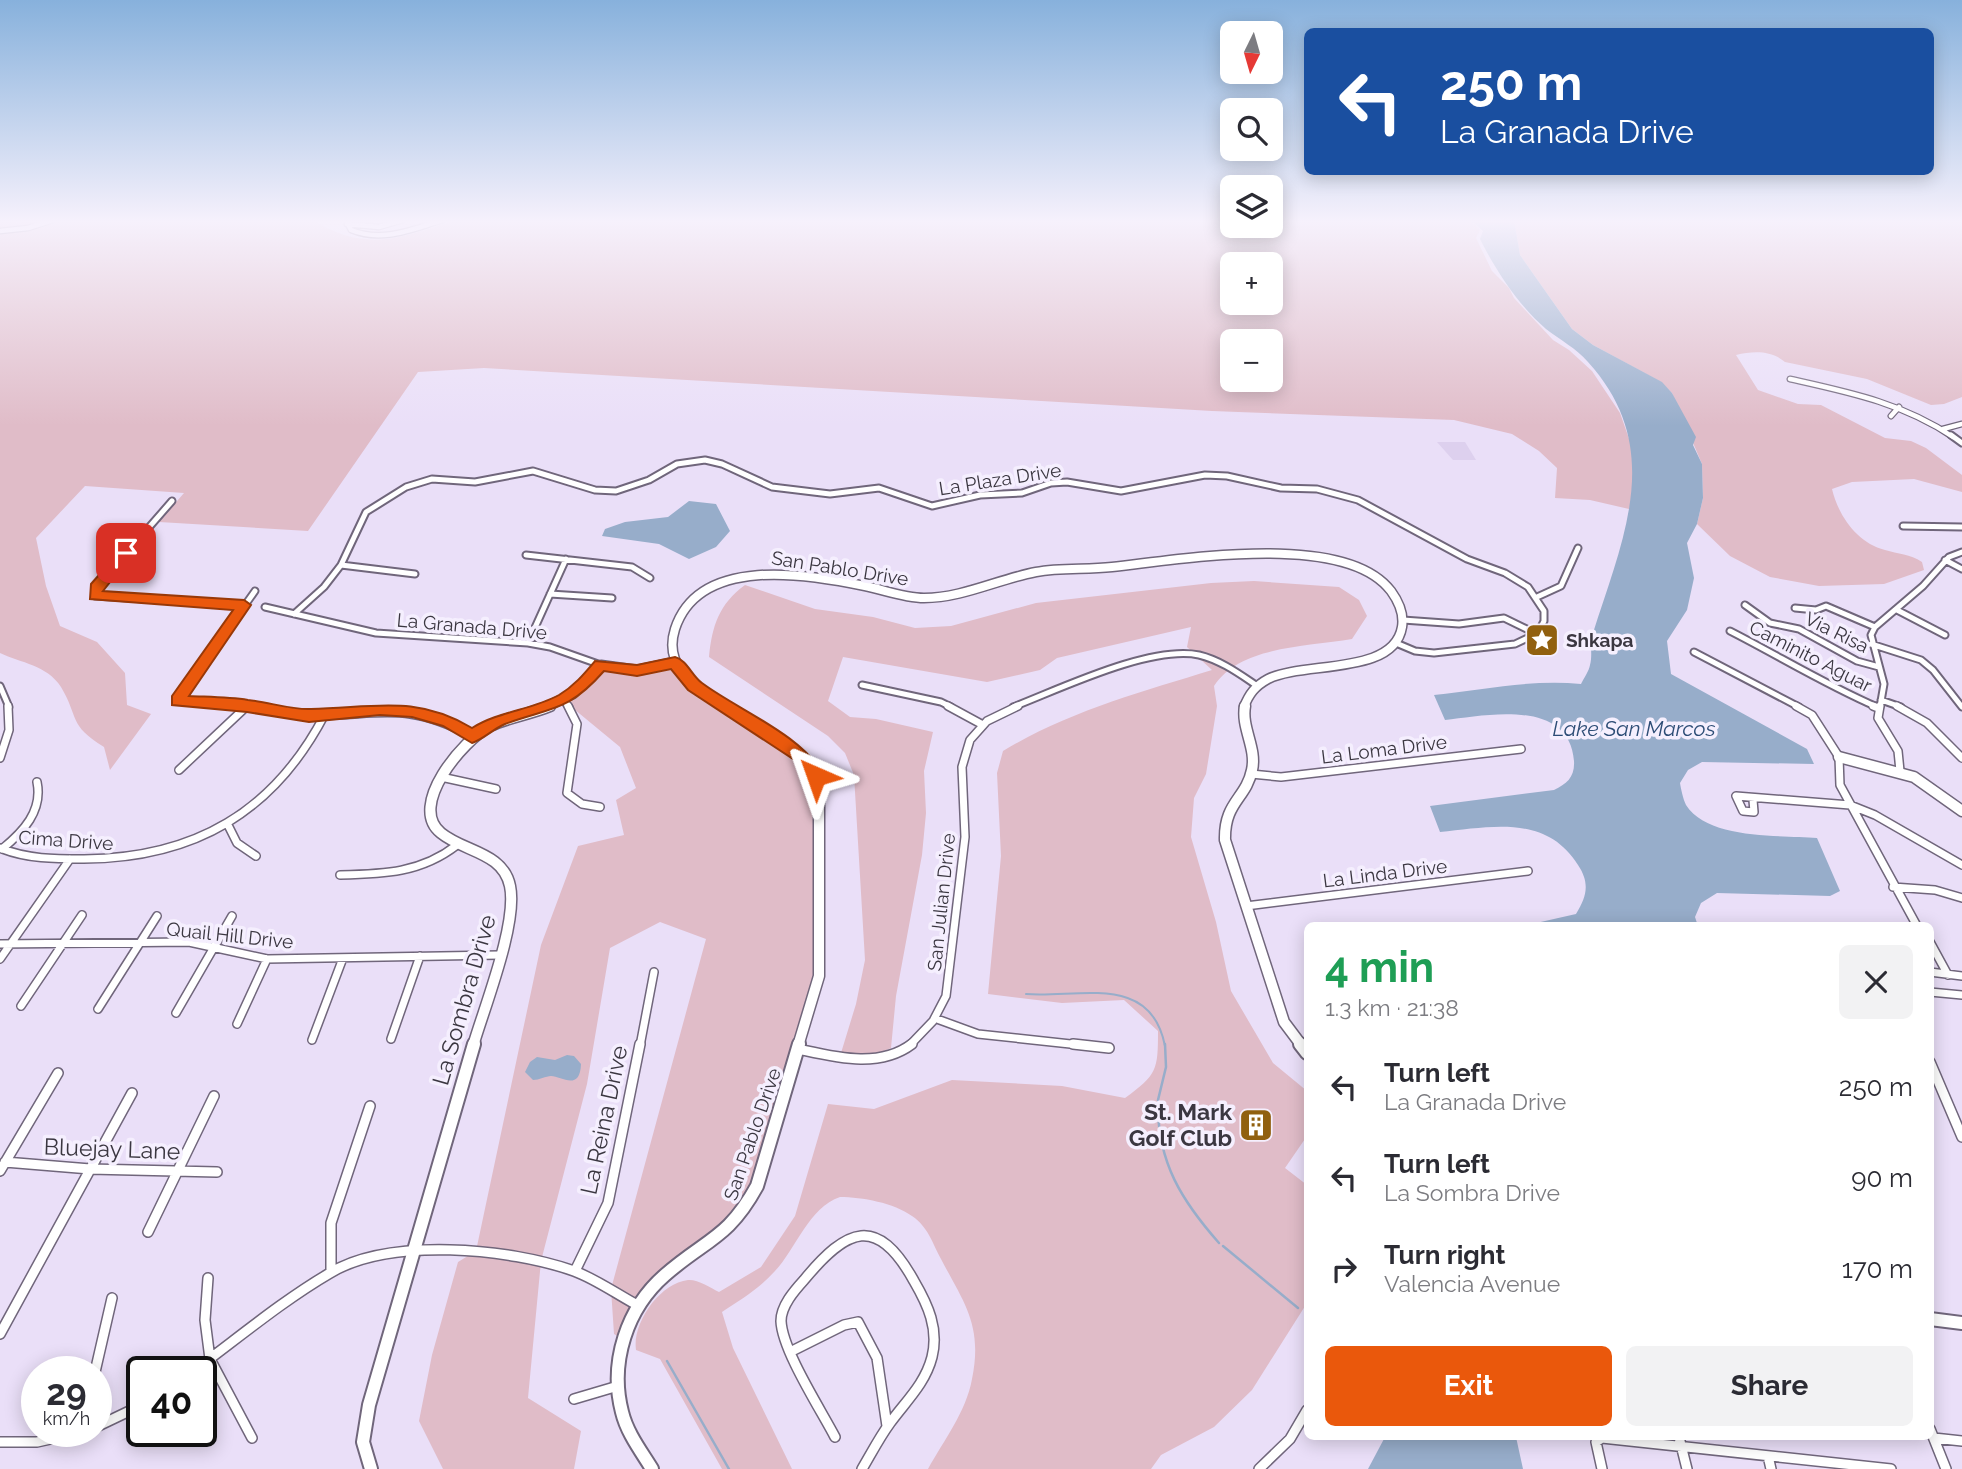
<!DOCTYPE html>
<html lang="en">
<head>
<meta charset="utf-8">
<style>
	:root { --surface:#fff; --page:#f2f2f3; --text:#2b2b33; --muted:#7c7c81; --accent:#ea580c }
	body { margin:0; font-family:Raleway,sans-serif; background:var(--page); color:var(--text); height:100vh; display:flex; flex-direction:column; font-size:26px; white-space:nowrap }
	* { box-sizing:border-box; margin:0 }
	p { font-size:23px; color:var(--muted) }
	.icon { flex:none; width:38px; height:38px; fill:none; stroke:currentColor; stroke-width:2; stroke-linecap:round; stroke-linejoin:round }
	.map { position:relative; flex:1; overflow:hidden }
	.side { position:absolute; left:1304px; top:922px; width:630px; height:518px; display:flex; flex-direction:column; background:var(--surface); border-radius:10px; box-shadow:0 4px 18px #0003 }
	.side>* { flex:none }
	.guide { position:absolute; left:1304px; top:28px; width:630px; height:147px; border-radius:10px; box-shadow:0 4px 18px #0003; background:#1a4fa0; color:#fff; overflow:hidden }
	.needle { width:46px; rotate:185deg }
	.fabs { position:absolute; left:1220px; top:21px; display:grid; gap:14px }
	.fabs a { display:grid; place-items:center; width:63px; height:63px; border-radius:10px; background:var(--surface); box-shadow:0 4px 18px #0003; font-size:35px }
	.speed { position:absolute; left:21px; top:1356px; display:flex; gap:14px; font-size:35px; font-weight:700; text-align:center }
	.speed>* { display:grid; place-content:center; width:91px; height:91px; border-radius:50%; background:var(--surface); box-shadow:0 4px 18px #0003; line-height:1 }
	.speed small { font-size:18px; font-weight:400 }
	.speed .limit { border:4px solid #111; border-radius:10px; background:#fff; color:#111 }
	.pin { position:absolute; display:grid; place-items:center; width:60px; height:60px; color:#fff; margin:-30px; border-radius:14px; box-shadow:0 4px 10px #0006 }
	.me { position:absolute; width:77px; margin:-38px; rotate:317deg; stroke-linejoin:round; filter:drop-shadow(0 0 5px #0008) }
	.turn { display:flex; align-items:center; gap:24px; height:147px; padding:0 21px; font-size:32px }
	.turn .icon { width:91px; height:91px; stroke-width:2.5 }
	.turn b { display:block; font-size:49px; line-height:60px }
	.round { display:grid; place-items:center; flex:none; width:74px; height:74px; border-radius:10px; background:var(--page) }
	.headline { display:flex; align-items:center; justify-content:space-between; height:119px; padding:0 21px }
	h1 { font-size:42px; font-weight:700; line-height:52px; color:#1e9e55 }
	.button { display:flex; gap:14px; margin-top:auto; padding:14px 21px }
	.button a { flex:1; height:80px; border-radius:10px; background:var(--accent); color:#fff; font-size:28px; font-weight:700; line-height:80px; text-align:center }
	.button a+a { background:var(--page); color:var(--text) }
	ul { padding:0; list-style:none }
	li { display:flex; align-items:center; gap:21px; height:91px; padding:0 21px }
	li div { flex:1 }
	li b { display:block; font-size:26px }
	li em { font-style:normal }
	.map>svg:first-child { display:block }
</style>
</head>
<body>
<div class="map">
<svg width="1962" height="1469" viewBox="0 0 1962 1469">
	<rect width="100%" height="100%" fill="#eadff8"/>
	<path fill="#ddd0ee" d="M1437,442h28l11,18h-23z"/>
	<path fill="#e0bcc8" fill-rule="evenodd" d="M0,220l17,3 25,-3h271c54,34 89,17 144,0h775v6h38l1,-6h204l-2,3 7,7 -4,8 16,33 17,17 5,10 39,42 16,10 23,21 28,42 13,37 1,43 -5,16 -39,-9 -35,-2 2,-30 -18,-17 -27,-17 -58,-14 -242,-9 -728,-43 -66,4 -110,159 -149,-9 25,-29 -99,-7 -49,52 10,48 14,40 37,16 28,31 2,32 24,9 -41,56 -6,-23c-36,-22 -25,-30 -43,-60 -14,-22 -40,-24 -61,-34zM1232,264h38v39h-38zM1232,341h38v39h-38z
		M1514,220h448v177l-18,7 -13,1 -64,-26 -82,-17c-14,-12 -32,-11 -49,-7l22,35 40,14 23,1 64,33 26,3 15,7 36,27v17l-48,-13 -62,3 -20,7c6,26 25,54 53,61 13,4 25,4 37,12l2,8 -40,14 -65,2 -49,-9 -40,-21 -33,-32 6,-26 -1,-34 -30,-71 -11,-11 -68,-37 -21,-16 -52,-74z
		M1254,581l85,6 20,13 8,16 -15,23c-44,8 -111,6 -138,47l3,20 -11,68 -12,24 -3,39 25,85 15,69 42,72 34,28v45l-22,32 22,17v118l-55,87 -38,37 -53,28 -10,14h-223c16,-29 38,-57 44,-90 11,-54 -8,-76 -31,-120 -9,-17 -13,-32 -29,-43 -18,-13 -50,-19 -72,-19 -31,10 -44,52 -65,74 -15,17 -35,29 -53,41l11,36 59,121h-70l-62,-110 -24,-9c-4,-27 24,-67 52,-70 9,-1 23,8 31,12l42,-25 34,-51 33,-112 46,5 78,-29 110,6 63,12c32,-23 33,-28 33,-67l-34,-31 -62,3 -74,-9 13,-138 -4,-83 6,-22c64,-39 138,-59 209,-81l-25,-23 4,-20 -134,31 -17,12 -53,12 -144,-25 -15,44 22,16 26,2 57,13 -9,39 2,42 -4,42 -26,141 -5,52c-18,8 -31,8 -50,5l15,-49 9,-44 -11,-185 -9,-22 -17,-17 -119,-79c3,-31 10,-53 36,-72l70,24 58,8 42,11 36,-2 85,-23 175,-20z
		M675,662l5,10 117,81 17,20 6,183 -70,246 -77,66 -54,69 -5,-3 -3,-45 95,-350 -46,-17 -50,26 -23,136 -46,177 -13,137 53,33 -7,38h-131l-24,-48 13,-66 26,-93 18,-11 65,-306 37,-99 46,-11 -8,-35 20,-12 -16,-41 -57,-47 38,-35 12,4z"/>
	<path fill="#97adca" d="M1514,220l6,35 52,74 21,16 69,37 10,11 24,44 -3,8 9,19 1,34 -6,26 -10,19 7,35 -7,32 -20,31 4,33 136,75 7,15 -112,-2 -14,8 -8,13c1,6 3,16 6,22 22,35 95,30 131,33l23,53 -10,5 -113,-3 -16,10 -6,14 3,9h-175l53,-12c11,-18 14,-31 2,-49 -32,-51 -87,-38 -138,-33l-10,-26 124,-16c13,-6 21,-13 20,-29 -5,-63 -88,-46 -129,-41l-11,-25c50,-5 97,-16 147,-11 3,-6 8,-13 9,-19 3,-11 -1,-22 3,-32 30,-95 73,-185 -5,-271 -12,-14 -28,-22 -42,-33 -27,-23 -50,-58 -66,-90l3,-8 -10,-9z
		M689,501l27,3 14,27 -14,16 -27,12 -30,-15 -57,-8 3,-7 20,-7 43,-5z
		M567,1055l7,1 7,8c-1,28 -20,12 -30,12 -5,0 -12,4 -18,4l-8,-8 5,-10 7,-5 18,3z
		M1385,1437h131l7,32h-155z"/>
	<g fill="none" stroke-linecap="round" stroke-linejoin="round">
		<path stroke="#97adca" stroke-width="2" d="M1026,994c54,4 125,-21 139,52"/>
		<path stroke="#97adca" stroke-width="2.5" d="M1158,1100l8,-33 -1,-23
			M1158,1106c0,57 24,95 61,137
			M1223,1246l75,62
			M667,1361l62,108"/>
		<g stroke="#70667b" stroke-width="7">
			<path id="street-far3" d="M346,220l5,10c32,13 61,-1 92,-10
				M347,224l32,3 24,-7
				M0,231l28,-3 25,-8
				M1790,379c58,13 113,24 163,58
				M1891,416l8,-9
				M1943,429l19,-5"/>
		</g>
		<g stroke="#70667b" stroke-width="9">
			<path id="street-far2" d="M1951,435l11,8
				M172,501l-76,87 -1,8 149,9
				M1903,526l59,1
				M526,555l106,12 18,11
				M1945,560l17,9
				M341,565l74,9
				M255,591l-78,110 83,6
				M550,594l62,4
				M1537,597l24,-11 17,-38
				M1745,605l25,18 29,6 58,32 22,6
				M265,607l111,26 152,10 22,4 51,18
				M1795,608l21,2 10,-4 49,21
				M1897,610l48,25
				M294,614l30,-27 17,-22 25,-53 40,-25 26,-8 43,3 58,-11 62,19 21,1 33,-11 28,-16 28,-4 17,4 50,23 58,7 49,-6 53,18 48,-11 42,-2 29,-10 16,-1 54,9 84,-16 22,1 54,12 36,1 41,11 109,59 38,14 23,14 16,24v10l-6,12 -23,11 -81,9 -19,-2 -19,-8
				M1403,620l56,4 45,-6 33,16
				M1730,631c49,25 96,54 147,76
				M528,643l38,-84
				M1871,644l50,16 12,10 29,37
				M1694,652l105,55
				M862,685l79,17 10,5
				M0,686l9,21
				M563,700l6,7
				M1881,700l20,7
				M1013,707c47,-18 137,-62 186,-52 21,5 39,18 57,30
				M1880,707l4,-23 -13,-49 4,-8 48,-41 26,-29 13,-5"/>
		</g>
		<g stroke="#70667b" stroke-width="10">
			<path id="street-far1" d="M249,706c18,3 36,8 54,9 73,3 98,-17 169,21
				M568,706l9,18 -10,69 15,11 18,3
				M948,706l35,19
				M1796,706l16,9 27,42 1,28 77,141
				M1873,706l5,2
				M1880,706l-2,12 20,33 2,20
				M1897,706l30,17 35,35
				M0,758l9,-28 -1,-24
				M179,770l68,-64
				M1251,774l30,3 240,-28
				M441,777l55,12
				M1753,800l1,12 -11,-1 -7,-15 114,9 25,10 87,50
				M227,823l10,20 19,13
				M0,848c27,11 55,11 84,11 111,-1 190,-47 241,-145
				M2,849c21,-17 41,-38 35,-67
				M340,875c44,-1 81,-2 117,-30
				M1893,887l42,3 27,8
				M1246,906l282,-35
				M1930,942l18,33
				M0,944l189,-2 78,17 232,-4
				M0,959l70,-100
				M1930,972l32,4
				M1930,992l32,3
				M21,1006l61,-91
				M98,1009l59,-93
				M176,1013l56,-97
				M937,1019l41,15 111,12
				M237,1024l30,-65
				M391,1039l29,-83
				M312,1040l31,-82
				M640,1046l14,-74
				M909,1046l24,-25 13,-25 19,-159 -3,-70 8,-27 17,-19 31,-15"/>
		</g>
		<g stroke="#70667b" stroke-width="12">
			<path id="street" d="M1073,1044l36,4
				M798,1049c37,8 81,20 114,-5
				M1930,1062l32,75
				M5,1162l85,7 127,3
				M0,1171l58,-98
				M148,1232l66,-136
				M575,1271l33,-68 32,-159
				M331,1272v-49l39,-117
				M208,1278l-3,42 5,39 42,79
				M0,1334l132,-241
				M792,1351l52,-26 14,-3 19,36 10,68
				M95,1372l17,-74
				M192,1372c45,-33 90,-71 138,-99 60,-36 179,-25 244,-2 22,8 44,24 65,35
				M574,1399l44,-13
				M96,1427l46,-22
				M1930,1429l16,40
				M835,1437c-14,-27 -53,-87 -54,-116 0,-15 13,-30 23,-41 43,-52 73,-66 110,1 14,24 25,48 18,76 -7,27 -26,44 -42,66 -11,15 -19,31 -28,46
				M1679,1437l8,32
				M1934,1438l28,3
				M0,1442h37l45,-10
				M1768,1456l3,13
				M1259,1469l31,-30 17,-29
				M1602,1469l-6,-27 6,-4 289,31"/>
		</g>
		<g stroke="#70667b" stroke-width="11">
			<path id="secondary-far2" d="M546,707l27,-13 28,-29 36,5 38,-8
				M728,707c-29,-19 -66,-37 -53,-78 24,-74 133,-55 190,-43 19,4 40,12 59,12 38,0 75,-19 112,-26 25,-5 50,-2 76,-5 67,-7 233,-37 279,24 8,11 13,24 11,36 -8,49 -99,34 -134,52 -13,7 -19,15 -24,28"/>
		</g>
		<g stroke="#70667b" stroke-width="13">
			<path id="secondary-far1" d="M725,706c34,22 86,43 94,86v184l-21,70
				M1245,706c-4,22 12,42 7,64 -6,29 -28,32 -27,70l59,182 18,24
				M1839,757l75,20 48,34
				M473,1046c11,-38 45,-123 37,-160 -7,-34 -46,-34 -69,-53 -34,-27 22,-93 49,-107 19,-9 41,-12 60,-20"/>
		</g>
		<g stroke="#70667b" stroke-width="16">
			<path id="secondary" d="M1300,1044l7,9
				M1930,1319l32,4
				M371,1469l-8,-27 6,-37 105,-361
				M652,1469c-11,-18 -25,-36 -30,-57 -13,-50 5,-104 43,-137 41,-36 63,-36 92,-89l42,-142"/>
		</g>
		<use href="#street-far3" stroke="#fff" stroke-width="4.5"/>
		<use href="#street-far2" stroke="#fff" stroke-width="5"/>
		<use href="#street-far1" stroke="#fff" stroke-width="7"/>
		<use href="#street" stroke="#fff" stroke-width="9"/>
		<use href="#secondary-far2" stroke="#fff" stroke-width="8"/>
		<use href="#secondary-far1" stroke="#fff" stroke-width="10"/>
		<use href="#secondary" stroke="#fff" stroke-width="12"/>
	</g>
	<linearGradient id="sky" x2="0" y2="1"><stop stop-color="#87b1dc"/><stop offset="0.52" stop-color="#f6f1fc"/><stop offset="1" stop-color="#f6f1fc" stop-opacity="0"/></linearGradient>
	<rect width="1962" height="426" fill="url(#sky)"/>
	<path fill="#ea580c" stroke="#983908" stroke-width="2" d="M126,548l7,5 -30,38 141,9 7,5 -62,91c20,1 40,1 59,4 21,2 43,10 63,9 62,-1 104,-15 161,19 27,-17 60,-18 87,-33 15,-9 25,-21 36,-34l42,4 38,-8c12,3 17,19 27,26 36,27 101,52 122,93l-8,6 -6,-2 -11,-17 -111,-73 -17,-21 -34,7 -33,-5c-36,41 -52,36 -99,53 -12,5 -21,15 -33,19l-29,-17 -31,-9 -32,-2 -71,7 -62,-10 -75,-7v-9l61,-86 -143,-11 1,-15 30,-34z"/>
	<defs>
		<g id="sight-square" transform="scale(1.75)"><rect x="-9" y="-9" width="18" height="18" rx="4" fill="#91600f" stroke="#f5effe"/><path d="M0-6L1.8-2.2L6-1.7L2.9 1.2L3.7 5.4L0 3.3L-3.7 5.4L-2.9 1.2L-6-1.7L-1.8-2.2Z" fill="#fff"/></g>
		<g id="building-square" transform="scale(1.75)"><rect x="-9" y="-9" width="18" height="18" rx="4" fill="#91600f" stroke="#f5effe"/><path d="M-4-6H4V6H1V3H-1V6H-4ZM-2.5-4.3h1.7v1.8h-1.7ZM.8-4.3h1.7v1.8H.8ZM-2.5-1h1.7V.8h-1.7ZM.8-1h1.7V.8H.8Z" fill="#fff"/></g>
	</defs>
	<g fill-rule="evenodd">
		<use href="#sight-square" x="1542" y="640"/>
		<use href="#building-square" x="1256" y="1125"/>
	</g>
	<g text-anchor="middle" stroke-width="7" stroke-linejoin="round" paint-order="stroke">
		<g font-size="19" fill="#3b3741" stroke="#f5effe">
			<text transform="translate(1000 479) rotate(-9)" y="7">La Plaza Drive</text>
			<text transform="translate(840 568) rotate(9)" y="7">San Pablo Drive</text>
			<text transform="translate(472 626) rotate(5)" y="7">La Granada Drive</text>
			<text transform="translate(1837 632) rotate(26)" y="7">Via Risa</text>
			<text transform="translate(1811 656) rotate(27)" y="7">Caminito Aguar</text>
			<text transform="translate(1384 749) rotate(-7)" y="7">La Loma Drive</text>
			<text transform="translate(66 840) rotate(4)" y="7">Cima Drive</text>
			<text transform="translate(1385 873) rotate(-7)" y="7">La Linda Drive</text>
			<text transform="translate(941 902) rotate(-84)" y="7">San Julian Drive</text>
			<text transform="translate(230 935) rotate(6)" y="7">Quail Hill Drive</text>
			<text transform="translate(752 1134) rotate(-71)" y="7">San Pablo Drive</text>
		</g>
		<g font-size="19" font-weight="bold" fill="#3b3741" stroke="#f5effe" text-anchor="start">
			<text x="1566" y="647">Shkapa</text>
		</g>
		<g font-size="21" font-style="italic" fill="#2d4d76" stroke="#f5effe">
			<text x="1634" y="736">Lake San Marcos</text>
		</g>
		<g font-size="23" fill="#3b3741" stroke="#f5effe">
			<text transform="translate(464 1000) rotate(-74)" y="8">La Sombra Drive</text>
			<text transform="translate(604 1120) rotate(-78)" y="8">La Reina Drive</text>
			<text transform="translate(112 1149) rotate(2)" y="8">Bluejay Lane</text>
		</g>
		<g font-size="23" font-weight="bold" fill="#3b3741" stroke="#f5effe" text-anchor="end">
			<text x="1232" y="1120">St. Mark<tspan x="1232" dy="26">Golf Club</tspan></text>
		</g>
	</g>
</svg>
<div class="fabs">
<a><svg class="needle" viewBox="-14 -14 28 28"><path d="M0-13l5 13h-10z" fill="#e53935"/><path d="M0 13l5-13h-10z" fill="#7c7c81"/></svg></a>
<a><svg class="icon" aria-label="search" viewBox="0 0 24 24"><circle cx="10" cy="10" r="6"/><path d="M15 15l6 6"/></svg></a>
<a><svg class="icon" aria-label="layers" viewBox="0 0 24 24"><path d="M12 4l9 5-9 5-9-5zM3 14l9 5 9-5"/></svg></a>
<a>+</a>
<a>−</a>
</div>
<div class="speed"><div>29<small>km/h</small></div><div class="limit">40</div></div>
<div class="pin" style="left:126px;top:553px;background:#d93025"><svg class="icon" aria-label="arrive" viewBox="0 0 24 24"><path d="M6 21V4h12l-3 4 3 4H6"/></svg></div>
<svg class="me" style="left:816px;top:776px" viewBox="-20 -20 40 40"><path d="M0-17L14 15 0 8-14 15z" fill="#ea580c" stroke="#fff" stroke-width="4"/></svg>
<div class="guide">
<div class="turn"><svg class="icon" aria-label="left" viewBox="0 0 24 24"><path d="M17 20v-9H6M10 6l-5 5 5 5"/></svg><div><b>250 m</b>La Granada Drive</div></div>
</div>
<section class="side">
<div class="headline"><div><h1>4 min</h1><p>1.3 km · 21:38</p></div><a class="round"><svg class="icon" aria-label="close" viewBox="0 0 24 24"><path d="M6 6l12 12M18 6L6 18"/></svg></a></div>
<ul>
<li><svg class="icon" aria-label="left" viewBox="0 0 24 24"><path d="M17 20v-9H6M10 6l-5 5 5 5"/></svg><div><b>Turn left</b><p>La Granada Drive</p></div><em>250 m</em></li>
<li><svg class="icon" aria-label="left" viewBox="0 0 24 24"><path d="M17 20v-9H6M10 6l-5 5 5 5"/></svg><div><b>Turn left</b><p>La Sombra Drive</p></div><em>90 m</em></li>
<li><svg class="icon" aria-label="right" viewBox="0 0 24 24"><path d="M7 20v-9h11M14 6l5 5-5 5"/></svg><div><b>Turn right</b><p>Valencia Avenue</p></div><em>170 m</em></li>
</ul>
<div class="button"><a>Exit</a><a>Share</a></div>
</section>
</div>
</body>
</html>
